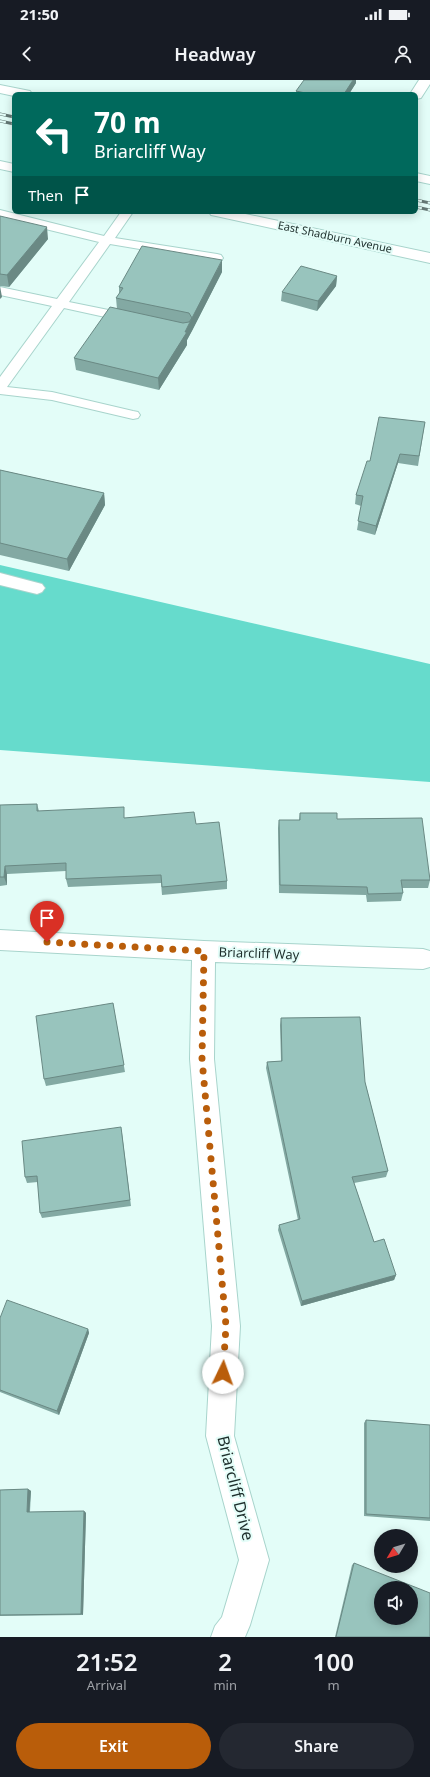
<!DOCTYPE html>
<html lang="en">
<head>
<meta charset="utf-8">
<style>
	:root { --surface:#171b24; --page:#242831; --text:#f1f3f6; --muted:#9ea1a6; --accent:#b95d0a }
	body { margin:0; font-family:"Noto Sans",sans-serif; background:var(--page); color:var(--text); height:100vh; display:flex; flex-direction:column; font-size:15px; white-space:nowrap }
	* { box-sizing:border-box; margin:0 }
	p { font-size:13px; color:var(--muted) }
	.icon { flex:none; width:22px; height:22px; fill:none; stroke:currentColor; stroke-width:2; stroke-linecap:round; stroke-linejoin:round }
	.map { position:relative; height:1557px; overflow:hidden }
	.side { display:flex; flex-direction:column; background:var(--surface); flex:1 }
	.side>* { flex:none }
	.guide { position:absolute; left:12px; top:12px; width:406px; height:122px; border-radius:6px; box-shadow:0 2px 10px #0003; background:#00695c; color:#fff; overflow:hidden }
	.needle { width:26px; rotate:232deg }
	.fabs { position:absolute; left:374px; top:1449px; display:grid; gap:8px }
	.fabs a { display:grid; place-items:center; width:44px; height:44px; border-radius:50%; background:var(--surface); box-shadow:0 2px 10px #0003; font-size:20px }
	.pin { position:absolute; display:grid; place-items:center; width:34px; height:34px; color:#fff; margin:-41px -17px; border-radius:50% 50% 50% 0; rotate:-45deg; box-shadow:0 0 4px #0007 }
	.pin .icon { rotate:45deg }
	.me { position:absolute; width:44px; margin:-22px; rotate:3deg; stroke-linejoin:round; filter:drop-shadow(0 0 3px #0008) }
	.turn { display:flex; align-items:center; gap:14px; height:84px; padding:0 16px; font-size:18px }
	.turn .icon { width:52px; height:52px; stroke-width:2.5 }
	.turn b { display:block; font-size:28px; line-height:34px }
	.then { display:flex; align-items:center; height:38px; padding:0 16px; background:#0003; gap:8px; font-size:15px }
	.eta { display:flex; justify-content:space-evenly; align-items:center; height:68px; text-align:center }
	.eta b { font-size:24px; font-weight:600; line-height:28px }
	.action { display:flex; gap:8px; margin-top:auto; padding:8px 16px }
	.action a { flex:1; height:46px; border-radius:24px; background:var(--accent); color:#fff; font-size:16px; font-weight:600; line-height:46px; text-align:center }
	.action a+a { background:var(--page); color:var(--text) }
	.status { display:flex; justify-content:space-between; align-items:center; height:28px; padding:0 20px; background:var(--surface); direction:ltr }
	.status svg { height:11px; fill:currentColor }
	header { display:flex; justify-content:space-between; align-items:center; height:52px; padding:0 16px; background:var(--surface); font-size:18px; font-weight:600 }
	.map>svg:first-child { display:block }
</style>
</head>
<body>
<div class="status"><b>21:50</b><svg viewBox="0 0 49 12"><path d="M0 12V9h3v3zM5 12V6h3v6zM10 12V3h3v9zM15 12V0h3v12zM26 1h20v11H26zM47 4h2v5h-2z"/></svg></div>
<header><svg class="icon" aria-label="back" viewBox="0 0 24 24"><path d="M15 5l-7 7 7 7"/></svg>Headway<svg class="icon" aria-label="person" viewBox="0 0 24 24"><circle cx="12" cy="8" r="4"/><path d="M4 21q1-7 8-7t8 7"/></svg></header>
<div class="map">
<svg width="430" height="1557" viewBox="0 0 430 1557">
	<rect width="100%" height="100%" fill="#e3fdf8"/>
	<path fill="#66dbcc" d="M0,485l430,99v118l-430,-32z"/>
	<g fill="none" stroke-linecap="round" stroke-linejoin="round">
		<g stroke="#a8d4cc" stroke-width="2">
			<path id="lane" d="M0,130l104,26 17,-24h12l-18,26 102,16 4,1 2,3 -2,3 -4,1 -107,-18 -41,58 64,13 1,3 -1,3 -5,1 -64,-14 -57,79 45,5 81,19 5,1 2,3 -2,3 -5,1 -81,-19 -52,-6v-17l52,-71 -52,-11v-8l57,12 42,-57 -99,-24z
				M0,493l42,11 3,4 -3,4 -5,2 -37,-9z"/>
		</g>
		<g stroke="#a8d4cc" stroke-width="2">
			<path id="street" d="M419,0h11v4l-9,14 -5,1v-5h-6z
				M0,850l204,11 219,8 7,2v16l-7,2 -208,-7 -1,97 26,267 -6,110 35,124 -19,65 -5,12h-34l4,-11 7,-9 17,-57 -33,-124 6,-110 -22,-267 2,-99 -192,-10z"/>
		</g>
		<g stroke="#a8d4cc" stroke-width="2">
			<path id="secondary" d="M0,5l30,6 2,3h-18v2l-14,-3z
				M0,81l14,3v8l-14,-3z
				M416,93l14,3v8l-14,-3z
				M209,132h27l194,41v10l-214,-47 -5,-1z"/>
		</g>
		<use href="#lane" fill="#fff" fill-rule="evenodd"/>
		<use href="#street" fill="#fff" fill-rule="evenodd"/>
		<use href="#secondary" fill="#fff" fill-rule="evenodd"/>
		<g stroke="#647875" stroke-width="3">
			<path id="rail" d="M0,34l14,3
				M0,41l14,3
				M416,120l14,3
				M416,127l14,3"/>
		</g>
		<use href="#rail" stroke="#e3fdf8" stroke-width="2" stroke-dasharray="6" stroke-linecap="butt"/>
	</g>
	<path fill="#83a9a3" d="M356,3l-7,11h-53v-3z
		M0,136l48,23 -39,48 -9,-1z
		M222,192l-35,68v5l-28,45 -83,-20 -2,-12 43,-49 -1,-11 3,-4v-7z
		M337,196l-1,10 -19,25 -36,-10 1,-9z
		M425,342l-7,44 -20,-3 -23,72 -18,-5 4,-24 -6,-2 1,-9 14,-34z
		M0,390l104,23 1,12 -36,66 -69,-16z
		M37,724l2,7 157,13 31,57v8l-65,6 -1,-12 -93,4 -2,-8v-8l-59,3v11l-7,1v-81z
		M300,733l37,6 93,61 -2,8h-26l1,5 -2,8 -34,1 -1,-7 -87,-2 -1,-65 1,-8h20z
		M113,923l12,69 -79,14 -2,-7z
		M281,938l84,64 23,89 -2,6 -32,6 20,59 22,33 -2,5 -93,26 -23,-76 1,-5 19,-5 -32,-152 1,-6 14,-1 -1,-36z
		M122,1053l9,73 -89,12 -2,-5 -2,-31 -11,1 -2,-6z
		M0,1238l88,11 1,4 -30,82 -59,-23z
		M366,1340l64,5v96l-66,-5v-93z
		M28,1409l3,2 -1,21 54,-1 2,2 -3,102 -83,1v-126z
		M354,1483l76,74h-95l17,-72z"/>
	<path fill="#6a8984" d="M353,0h3v3l-7,11h-5z
		M47,147l1,12 -39,48 -2,-12z
		M222,180v12l-30,59v-13z
		M337,196l-1,10 -19,25 1,-10z
		M0,206l2,11 -2,2z
		M192,238v13l-5,9v5l-28,45 -1,-12 27,-46z
		M400,374l-2,9 -23,72 1,-9z
		M104,413l1,12 -36,66 -2,-12z
		M5,786l2,8v11l-3,-8z
		M396,1195l-2,5 -93,26 1,-5z
		M88,1249l1,4 -30,82 -2,-4z
		M28,1409l3,2 -2,23 -2,-2z
		M84,1431l2,2 -3,102 -2,-1z"/>
	<path fill="#98c4bd" stroke="#6a8984" fill-rule="evenodd" d="M304,0h49l-9,14h-34l-14,-3z
		M0,136l47,11 -40,48 -7,-1z
		M142,166l80,14 -30,58 -3,-5 -73,-15 7,-10 -4,-1z
		M301,186l36,10 -19,25 -36,-9z
		M110,227l73,16 6,-1 3,-4 -7,14h2l-29,46 -84,-20z
		M379,337l46,5 -6,34 -19,-2 -24,72 -18,-5 5,-25 -7,-1 11,-34h3z
		M0,390l104,23 -37,66 -67,-16z
		M37,724v7l87,-4v11l70,-6 2,12 23,-2 8,59 -65,6 -1,-12 -95,4v-16l-61,3 -1,11h-4v-72z
		M300,733h37v6l85,-1 8,62h-29l2,13 -35,1 -1,-7 -87,-2 -1,-65h21z
		M113,923l11,62 -80,14 -8,-63z
		M360,937l5,65 23,89 -36,6 22,65 10,-3 12,36 -94,26 -23,-76 21,-6 -33,-157 15,-1 -1,-43z
		M121,1047l9,73 -90,13 -3,-37 -12,1 -3,-36z
		M7,1220l81,29 -31,82 -57,-21v-72z
		M366,1340l64,5v93l-64,-4z
		M28,1409l-1,23 57,-1 -3,103 -81,1v-125z
		M354,1483l76,30v44h-94zM381,1508h30v30h-30z"/>
	<g fill="none" stroke-linecap="round" stroke-linejoin="round">
		<path stroke="#b95d0a" stroke-width="7" stroke-dasharray="0 12.6" d="M47,862l157,9 -2,108 24,267 -3,47"/>
	</g>
	<g text-anchor="middle" stroke-width="4" stroke-linejoin="round" paint-order="stroke">
		<g font-size="11" fill="#1d2e2b" stroke="#e3fdf8">
			<text transform="translate(335 157) rotate(12)" y="4">East Shadburn Avenue</text>
		</g>
		<g font-size="13" fill="#1d2e2b" stroke="#e3fdf8">
			<text transform="translate(259 873) rotate(2)" y="5">Briarcliff Way</text>
		</g>
		<g font-size="16" fill="#1d2e2b" stroke="#e3fdf8">
			<text transform="translate(236 1408) rotate(76)" y="6">Briarcliff Drive</text>
		</g>
	</g>
</svg>
<div class="fabs">
<a><svg class="needle" viewBox="-14 -14 28 28"><path d="M0-13l5 13h-10z" fill="#e53935"/><path d="M0 13l5-13h-10z" fill="#9ea1a6"/></svg></a>
<a><svg class="icon" aria-label="sound" viewBox="0 0 24 24"><path d="M4 9h4l5-4v14l-5-4H4zM17 9q2 3 0 6"/></svg></a>
</div>
<div class="pin" style="left:47px;top:862px;background:#d93025"><svg class="icon" aria-label="arrive" viewBox="0 0 24 24"><path d="M6 21V4h12l-3 4 3 4H6"/></svg></div>
<svg class="me" style="left:223px;top:1293px" viewBox="-20 -20 40 40"><circle r="19" fill="#fff"/><path d="M0-13L10 11 0 6-10 11z" fill="#b95d0a"/></svg>
<div class="guide">
<div class="turn"><svg class="icon" aria-label="left" viewBox="0 0 24 24"><path d="M17 20v-9H6M10 6l-5 5 5 5"/></svg><div><b>70 m</b>Briarcliff Way</div></div>
<div class="then">Then<svg class="icon" aria-label="arrive" viewBox="0 0 24 24"><path d="M6 21V4h12l-3 4 3 4H6"/></svg></div>
</div>
</div>
<section class="side">
<div class="eta">
<div><b>21:52</b><p>Arrival</p></div>
<div><b>2</b><p>min</p></div>
<div><b>100</b><p>m</p></div>
</div>
<div class="action"><a>Exit</a><a>Share</a></div>
</section>
</body>
</html>
